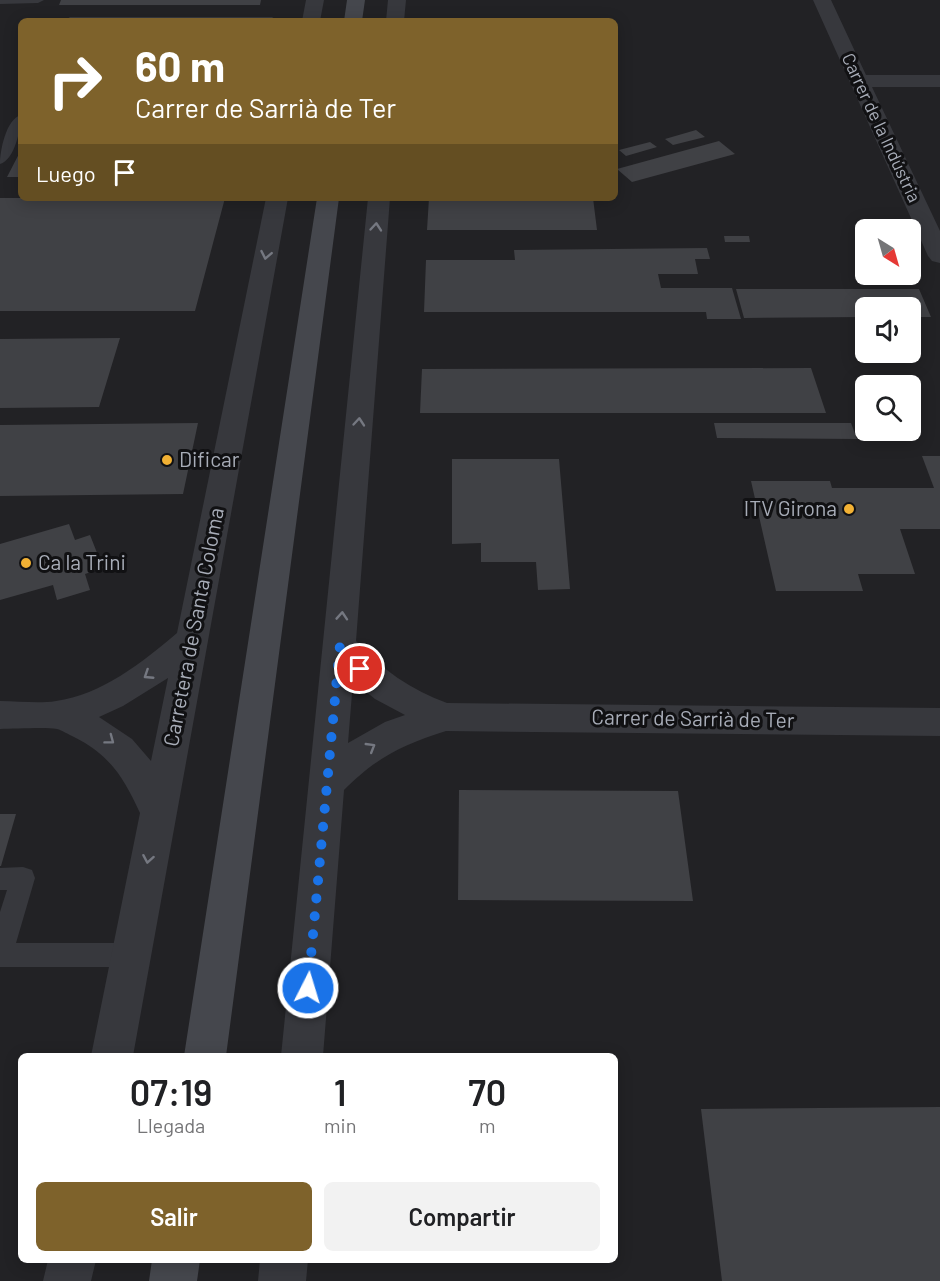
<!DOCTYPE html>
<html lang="es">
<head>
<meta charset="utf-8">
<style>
	:root { --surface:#fff; --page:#f2f2f2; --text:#202124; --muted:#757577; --accent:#7e622b }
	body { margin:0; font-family:Barlow,sans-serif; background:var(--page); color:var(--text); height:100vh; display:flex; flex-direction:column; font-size:22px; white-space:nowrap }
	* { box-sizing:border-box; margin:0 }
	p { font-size:20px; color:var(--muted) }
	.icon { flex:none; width:33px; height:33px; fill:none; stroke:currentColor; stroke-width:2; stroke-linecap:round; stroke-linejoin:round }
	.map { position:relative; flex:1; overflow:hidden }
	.sheet { position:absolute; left:18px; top:1053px; width:600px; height:210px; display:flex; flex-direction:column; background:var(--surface); border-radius:9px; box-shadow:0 3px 15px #0003 }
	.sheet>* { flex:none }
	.guide { position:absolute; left:18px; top:18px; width:600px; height:183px; border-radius:9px; box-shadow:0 3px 15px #0003; background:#7e622b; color:#fff; overflow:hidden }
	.needle { width:39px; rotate:143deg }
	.fabs { position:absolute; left:855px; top:219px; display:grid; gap:12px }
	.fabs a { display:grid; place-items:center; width:66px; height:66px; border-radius:9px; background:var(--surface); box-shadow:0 3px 15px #0003; font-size:30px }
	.pin { position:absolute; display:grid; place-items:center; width:51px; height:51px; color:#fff; margin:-26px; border:3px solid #fff; border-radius:50%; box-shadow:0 2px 6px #0007 }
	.me { position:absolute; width:66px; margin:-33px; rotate:5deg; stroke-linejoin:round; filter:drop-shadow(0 0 4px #0008) }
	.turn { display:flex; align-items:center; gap:21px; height:126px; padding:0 18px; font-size:27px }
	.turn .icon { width:78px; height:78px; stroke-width:2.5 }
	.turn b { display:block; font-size:42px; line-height:51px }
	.then { display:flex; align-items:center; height:57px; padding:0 18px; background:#0003; gap:12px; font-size:22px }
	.eta { display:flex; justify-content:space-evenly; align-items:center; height:102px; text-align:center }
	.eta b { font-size:36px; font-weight:600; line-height:42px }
	.cta { display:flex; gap:12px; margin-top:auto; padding:12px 18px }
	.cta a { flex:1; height:69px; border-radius:9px; background:var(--accent); color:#fff; font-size:24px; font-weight:600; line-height:69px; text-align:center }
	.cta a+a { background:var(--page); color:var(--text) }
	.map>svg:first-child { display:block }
</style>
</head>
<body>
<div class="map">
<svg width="940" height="1281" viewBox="0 0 940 1281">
	<rect width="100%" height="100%" fill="#161618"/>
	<path fill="#222225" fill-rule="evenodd" d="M0,0h940v1281h-940zM21,21h594v177h-594zM866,230h44v44h-44zM866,308h44v44h-44zM866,386h44v44h-44zM21,1056h594v204h-594z"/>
	<path fill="#404145" d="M61,0h200l-1,5h-201z
		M696,130l9,7 -32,8 -8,-6z
		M719,141l16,13 -103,28 -15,-13z
		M650,142l7,5 -31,9 -7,-6z
		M21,150v27h-14z
		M0,198h225l-30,113h-195z
		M429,198h164l4,32h-170z
		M724,236h25l1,6h-25z
		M707,248l3,11h-15l3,15h-40l3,14h71l9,31h-34l-1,-7h-282l2,-52h89l-1,-10z
		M736,289h183l12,28h-21v-9h-44v9l-122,1z
		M120,338l-21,69 -99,1v-69z
		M811,368l15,45h-406l2,-44z
		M198,423l-15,71 -183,2v-71z
		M714,423h137l6,16 -140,-1z
		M922,456h18v73h-40l15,45h-57l5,17h-87l-25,-110h79l2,7h102z
		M452,459h107l11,130 -32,1 -2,-28h-55v-19l-29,1z
		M69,524l6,16 15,-5 13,33 -18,6 5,16 -33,10 -4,-15 -53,15v-56z
		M459,790l219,1 15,110 -235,-1z
		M0,814h16l-15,52h-1z
		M940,1107v174h-218l-21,-172z"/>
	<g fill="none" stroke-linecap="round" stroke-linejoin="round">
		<path fill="#37383d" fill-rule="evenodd" d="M0,0h44l-6,3 -38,1z
			M70,17h202l6,4h-214z
			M21,115c0,13 -6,45 -21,49 0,-13 6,-45 21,-49z
			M23,867l9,3 3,8 -19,65h115l9,3 4,9 -4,9 -9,3h-131v-55l7,-22h-7v-22z"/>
		<path fill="#37383d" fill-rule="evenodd" d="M306,0h18l-4,21h-18z
			M388,0h18l-2,21h-18z
			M813,0h18l35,75h74v12h-68l68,144v32l-8,-2 -4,-5z
			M266,198h22l-155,858h-42l49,-243c-16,-35 -30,-58 -66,-76 -5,-2 -12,-7 -17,-8 -12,-2 -43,0 -57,0v-28c19,0 38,3 56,0 45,-6 87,-39 121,-68zM168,678l-17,83 -19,-22 -33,-22 24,-11z
			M368,198h22l-34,443c25,28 55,49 91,62l493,5v28l-494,-5c-44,14 -69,26 -102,59l-21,266h-42zM353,681l22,18 30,16 -20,7 -37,21z
			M48,1260h48l-5,21h-48z
			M260,1260h48l-2,21h-48z"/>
		<path fill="#45474d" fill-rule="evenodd" d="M347,0h18l-3,21h-18z
			M317,198h22l-113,858h-42z
			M152,1260h48l-3,21h-48z"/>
	</g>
	<defs><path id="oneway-chevron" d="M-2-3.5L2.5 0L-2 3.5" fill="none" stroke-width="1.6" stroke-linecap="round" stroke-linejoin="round" transform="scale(1.5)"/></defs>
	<g stroke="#757881">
		<use href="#oneway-chevron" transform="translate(376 227) rotate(-85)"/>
		<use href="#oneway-chevron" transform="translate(266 255) rotate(101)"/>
		<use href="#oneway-chevron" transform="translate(359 422) rotate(-85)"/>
		<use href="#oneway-chevron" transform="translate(342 616) rotate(-86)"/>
		<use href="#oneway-chevron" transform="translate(148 675) rotate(147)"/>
		<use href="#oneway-chevron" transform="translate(110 740) rotate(37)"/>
		<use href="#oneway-chevron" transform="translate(371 747) rotate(-31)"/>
		<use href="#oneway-chevron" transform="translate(148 859) rotate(100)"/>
	</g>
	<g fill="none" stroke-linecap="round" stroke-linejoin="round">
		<path stroke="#1a73e8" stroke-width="10" stroke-dasharray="0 18" d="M308,988l32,-343 20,24"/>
	</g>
	<g fill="#f2b134" stroke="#111113" stroke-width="2">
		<circle cx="167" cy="460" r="6"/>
		<circle cx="849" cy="509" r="6"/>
		<circle cx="26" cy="563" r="6"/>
	</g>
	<g text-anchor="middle" stroke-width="6" stroke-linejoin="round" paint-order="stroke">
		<g font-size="18" fill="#a8adb8" stroke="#111113">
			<text transform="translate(881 128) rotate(65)" y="6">Carrer de la Indústria</text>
		</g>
		<g font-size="21" fill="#a8adb8" stroke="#111113" text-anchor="start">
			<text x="179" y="467">Dificar</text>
			<text x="837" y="516" text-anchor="end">ITV Girona</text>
			<text x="38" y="570">Ca la Trini</text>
		</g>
		<g font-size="21" fill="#a8adb8" stroke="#111113">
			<text transform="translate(194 627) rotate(-79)" y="7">Carretera de Santa Coloma</text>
			<text transform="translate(693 719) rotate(1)" y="7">Carrer de Sarrià de Ter</text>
		</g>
	</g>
</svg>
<div class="fabs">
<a><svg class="needle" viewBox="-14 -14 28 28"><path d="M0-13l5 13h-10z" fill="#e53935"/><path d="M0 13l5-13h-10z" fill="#757577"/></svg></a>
<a><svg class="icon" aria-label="sound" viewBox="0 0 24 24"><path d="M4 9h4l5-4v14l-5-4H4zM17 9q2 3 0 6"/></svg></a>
<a><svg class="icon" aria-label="search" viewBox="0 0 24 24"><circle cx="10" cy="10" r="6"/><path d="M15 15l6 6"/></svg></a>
</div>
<div class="pin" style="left:360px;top:669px;background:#d93025"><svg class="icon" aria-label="arrive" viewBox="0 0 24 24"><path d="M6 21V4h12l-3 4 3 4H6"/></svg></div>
<svg class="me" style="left:308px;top:988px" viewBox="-20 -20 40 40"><circle r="17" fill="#1a73e8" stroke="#fff" stroke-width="3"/><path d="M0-11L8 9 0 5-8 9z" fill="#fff"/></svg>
<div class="guide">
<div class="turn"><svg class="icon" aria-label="right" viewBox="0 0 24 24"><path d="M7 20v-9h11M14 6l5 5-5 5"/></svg><div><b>60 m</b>Carrer de Sarrià de Ter</div></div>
<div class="then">Luego<svg class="icon" aria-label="arrive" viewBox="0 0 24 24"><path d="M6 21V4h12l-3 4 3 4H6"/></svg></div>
</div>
<section class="sheet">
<div class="eta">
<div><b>07:19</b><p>Llegada</p></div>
<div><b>1</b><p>min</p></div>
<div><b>70</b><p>m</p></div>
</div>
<div class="cta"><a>Salir</a><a>Compartir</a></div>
</section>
</div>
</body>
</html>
